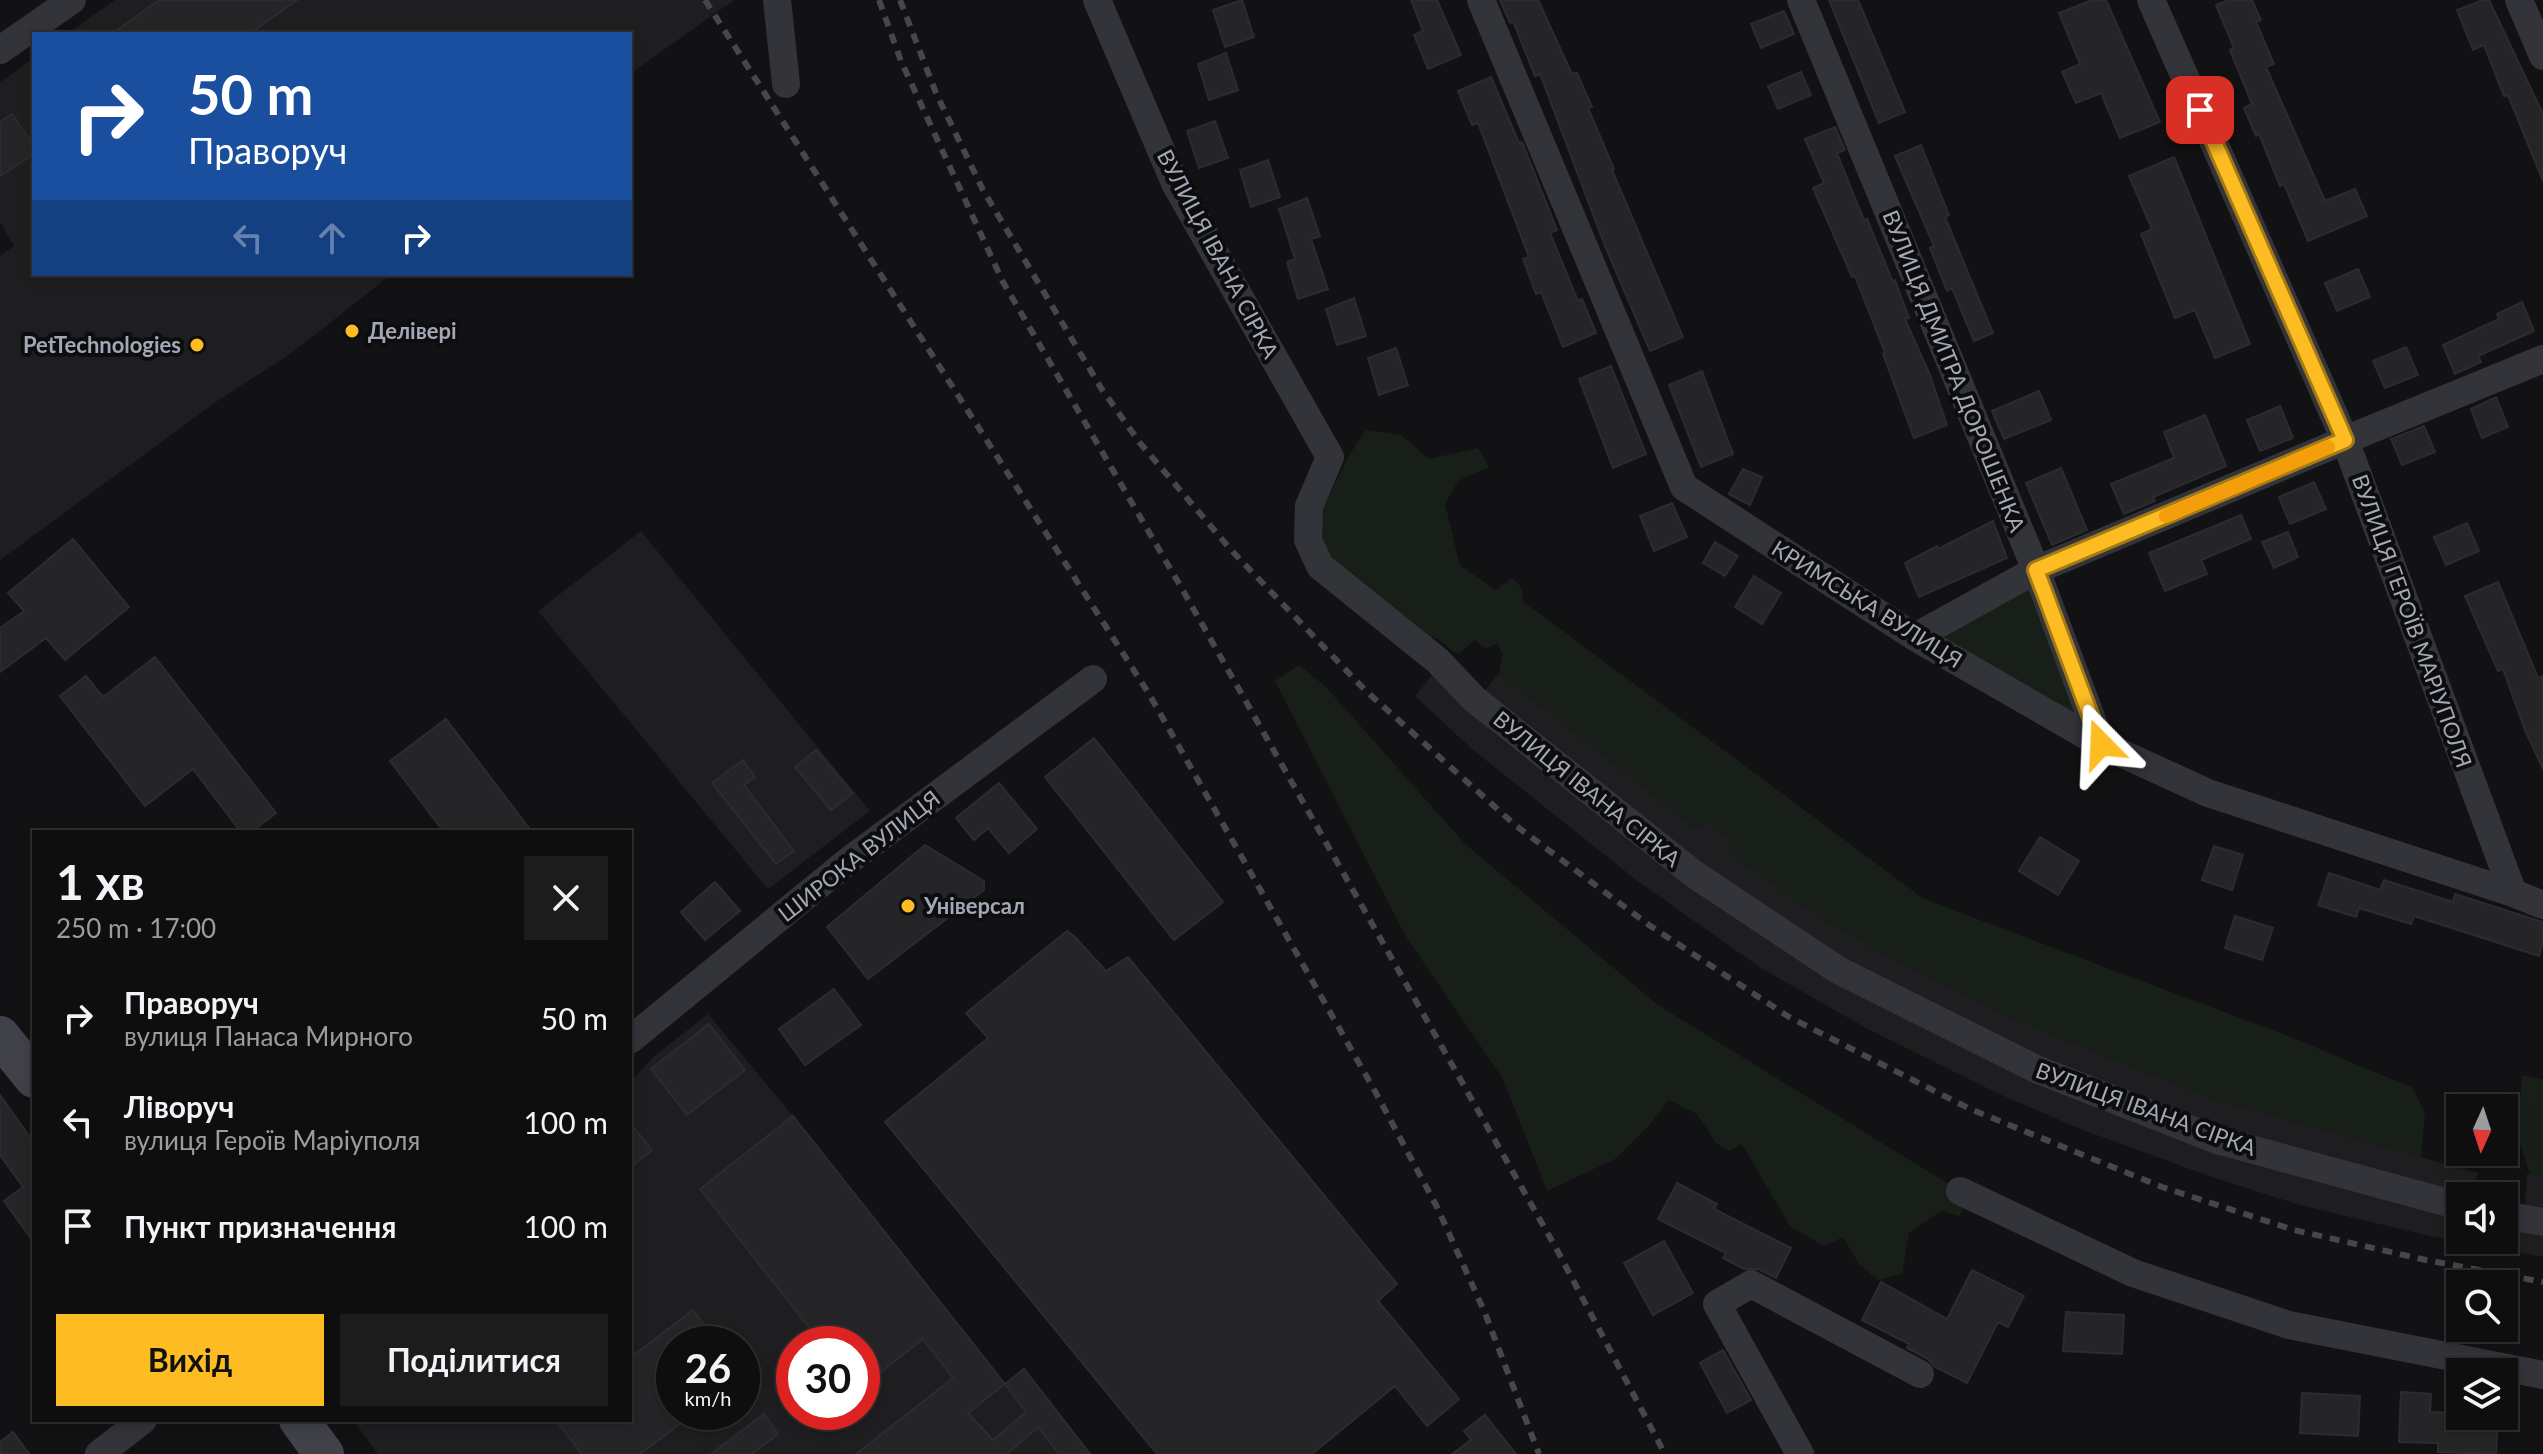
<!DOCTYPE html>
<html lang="uk">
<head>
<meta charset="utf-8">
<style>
	:root { --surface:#0e0e0f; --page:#1c1c1d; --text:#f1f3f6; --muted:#9b9c9e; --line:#2e2e2f; --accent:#fcbc22 }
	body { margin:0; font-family:Lato,sans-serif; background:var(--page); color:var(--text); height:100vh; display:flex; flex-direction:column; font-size:30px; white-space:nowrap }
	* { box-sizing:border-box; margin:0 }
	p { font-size:26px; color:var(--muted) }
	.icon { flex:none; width:44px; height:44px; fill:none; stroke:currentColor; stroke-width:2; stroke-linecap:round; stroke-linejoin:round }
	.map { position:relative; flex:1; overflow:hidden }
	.sheet { position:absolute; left:32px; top:830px; width:600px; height:592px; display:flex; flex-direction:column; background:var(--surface); border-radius:0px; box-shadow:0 4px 12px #0003,0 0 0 2px var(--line) }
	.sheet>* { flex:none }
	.hud { position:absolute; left:32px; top:32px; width:600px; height:244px; border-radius:0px; box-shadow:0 4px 12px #0003,0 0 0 2px var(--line); background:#1a4fa0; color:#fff; overflow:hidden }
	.needle { width:52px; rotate:183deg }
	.fabs { position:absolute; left:2446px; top:1094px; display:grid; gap:16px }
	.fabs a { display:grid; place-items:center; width:72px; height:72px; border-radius:0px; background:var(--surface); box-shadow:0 4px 12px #0003,0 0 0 2px var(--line); font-size:40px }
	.speed { position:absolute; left:656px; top:1326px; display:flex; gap:16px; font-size:40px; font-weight:700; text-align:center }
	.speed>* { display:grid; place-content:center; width:104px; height:104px; border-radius:50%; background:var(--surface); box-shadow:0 4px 12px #0003,0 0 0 2px var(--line); line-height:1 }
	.speed small { font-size:20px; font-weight:400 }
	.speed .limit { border:12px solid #d22; background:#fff; color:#111 }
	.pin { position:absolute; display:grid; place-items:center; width:68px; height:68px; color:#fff; margin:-34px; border-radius:16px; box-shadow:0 4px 12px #0006 }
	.me { position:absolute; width:88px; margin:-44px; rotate:339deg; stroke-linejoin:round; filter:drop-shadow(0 0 6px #0008) }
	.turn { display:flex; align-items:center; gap:28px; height:168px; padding:0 24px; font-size:36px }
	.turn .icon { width:104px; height:104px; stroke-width:2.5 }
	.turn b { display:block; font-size:56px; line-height:68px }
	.lanes { display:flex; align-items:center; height:76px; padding:0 24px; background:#0003; justify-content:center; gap:40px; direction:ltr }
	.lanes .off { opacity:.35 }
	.round { display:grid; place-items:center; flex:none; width:84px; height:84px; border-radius:0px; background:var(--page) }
	.overview { display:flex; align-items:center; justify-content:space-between; height:136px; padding:0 24px }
	h1 { font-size:48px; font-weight:700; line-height:60px }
	.cta { display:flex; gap:16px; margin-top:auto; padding:16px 24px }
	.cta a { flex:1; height:92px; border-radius:0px; background:var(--accent); color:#111; font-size:32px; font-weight:700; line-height:92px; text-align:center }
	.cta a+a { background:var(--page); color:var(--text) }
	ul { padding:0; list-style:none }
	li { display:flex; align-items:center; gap:24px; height:104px; padding:0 24px }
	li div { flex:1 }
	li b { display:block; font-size:30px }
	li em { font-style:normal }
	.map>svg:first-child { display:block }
</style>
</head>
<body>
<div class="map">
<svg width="2543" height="1454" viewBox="0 0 2543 1454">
	<rect width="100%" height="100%" fill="#121214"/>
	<path fill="#1e1e21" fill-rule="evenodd" d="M115,0h619l-104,74v-40h-563z
		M34,58v216h358l-103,81 -69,44 -220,161v-304l14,-10 -14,-24v-140z
		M641,531l229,280 -102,78 -230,-278z
		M1499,673l199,157 7,-8 28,18 -7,11 101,71 122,67 101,45 167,66 261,73 -7,23h-11l-245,-69 -140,-52 -232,-112 -135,-90 -224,-181z
		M1433,674l60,59 164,127 226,145 577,209v26h44v-17l39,9v25l-113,-21 -130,-31 -91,-29 -126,-46 -84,-36 -133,-66 -105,-60 -122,-86 -166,-132 -58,-54z
		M708,1014l85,102 211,268 20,-15 66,85h-712l-25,-34h277v-337l23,-26zM674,1344h68v68h-68zM794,1344h68v68h-68z
		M2527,1174l16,1v32l-18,-2z"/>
	<path fill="#181f19" d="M1366,430l35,5 28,24 49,-11 11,19 -31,14 -13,23 15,61 36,25 16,-12 9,9 3,15 400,297 364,137 125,52 12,25 -4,44 -204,-57 -167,-66 -101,-45 -122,-67 -102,-71 8,-11 -28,-18 -7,8 -199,-157 4,-18 -6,-12 -11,6 -11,-9 -17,15 -22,-17 -20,-1 -73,-63 -20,-27 -3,-35 30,-58z
		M2019,569l59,144h-20l-123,-75z
		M1299,665l27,22 139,157 193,161 302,186 4,15 -4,10 -19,-5 -32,22 -7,41 -24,6 -19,-16 -16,-27 -19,9 -34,-20 -48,-82 -13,7 -13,-8 -19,-29 -28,-14 -18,23 -36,36 -68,32 -44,-112 -98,-144 -130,-254z
		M2522,1075l21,5v95l-13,-1 -13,-40z"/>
	<path fill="#252528" stroke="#2c2c30" stroke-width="2" fill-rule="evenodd" d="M159,0h138l-48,34h-137z
		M1242,0l12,37 -29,10 -12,-37z
		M1411,0h26l24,55 -33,14 -14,-34 9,-4z
		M1500,0h38l34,74 5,-1 15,34 -4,1 26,61 -2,1 71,167 -33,14 -45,-105 -65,-172 -5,2 -22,-55 -3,2z
		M1829,0h29l47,112 -26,11z
		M2092,0h14l54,122 -40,16 -19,-45 -25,10 -14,-31 18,-8 -21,-51z
		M2229,0h23l9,20 -5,2 18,42 -8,3 59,134 30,-12 12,27 -59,25 -24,-57 -4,2 -21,-52 -3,2 -12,-28 8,-4 -22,-54 4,-2 -18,-43z
		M2483,0h6l54,114v67l-35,-86 -4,1 -20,-51 -11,5 -16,-40z
		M1784,11l10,23 -33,14 -10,-24z
		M1226,53l12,37 -29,10 -11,-36z
		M1801,72l10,23 -33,14 -10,-23z
		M1491,77l28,66 3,-1 35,88 -7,3 28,68 4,-2 14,34 -33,14 -22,-55 -5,2 -13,-35 6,-2 -51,-134 -6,2 -14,-34z
		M12,114l22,32v8l-34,22v-54z
		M1215,121l13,37 -29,10 -12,-37z
		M1835,127l10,23 -8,3 27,67 3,-1 26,63 2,-2 14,38 -4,1 25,56 17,50 -33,13 -31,-84 2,-1 -30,-77 -3,1 -39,-89 11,-5 -19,-44z
		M1921,145l28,70 -4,2 48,116 -19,8 -22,-53 -5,3 -17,-43 4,-2 -39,-90z
		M2174,157l76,187 -35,14 -20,-48 -20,8 -34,-84 11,-5 -23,-53z
		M1268,160l12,37 -29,10 -11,-37z
		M1307,198l13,38 -9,3 17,50 -30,10 -11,-37 8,-3 -16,-50z
		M2358,269l12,28 -33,14 -12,-28z
		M1354,298l12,38 -29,9 -11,-36z
		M2522,302l12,29 -56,25 3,6 -26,12 -12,-29 56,-26 -2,-5z
		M2406,347l12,28 -33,13 -12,-27z
		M1396,348l12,37 -29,10 -11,-37z
		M1611,366l35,88 -33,14 -34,-89z
		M1702,371l31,83 -32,13 -32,-82z
		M2039,391l12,29 -47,19 -12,-28z
		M2496,397l12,30 -26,11 -11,-29z
		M2280,406l13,32 -33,13 -13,-31z
		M2205,415l21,51 -73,31 2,4 -31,13 -13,-30 63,-26 -10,-26z
		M2424,426l11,26 -33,13 -11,-26z
		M2061,468l26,62 -35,15 -26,-62z
		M1743,469l19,8 -12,28 -21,-11z
		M2314,482l12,27 -36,15 -11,-27z
		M1672,503l15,34 -33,14 -14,-35z
		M2241,515l10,24 -50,21 6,14 -42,17 -16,-38z
		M1993,521l14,37 -88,39 -14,-34 32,-17 1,3z
		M2467,523l12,28 -33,14 -12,-28z
		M2288,532l10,25 -24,11 -12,-26z
		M73,539l56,68 -64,53 -19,-22 -46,34v-44l24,-17 -16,-18z
		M1715,542l23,14 -13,20 -22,-13z
		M1754,576l27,17 -19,31 -27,-17z
		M2498,582l40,96 5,-2v93l-18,-39 -22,-61 -5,2 -33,-75z
		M155,657l121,156 -25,19h-10l-48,-63 -48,37 -85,-110 26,-20 17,21z
		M446,719l86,113h-88l-54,-71z
		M1094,738l129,164 -49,38 -129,-163z
		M816,750l37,43 -22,17 -36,-43z
		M743,760l12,17 -11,8 50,66 -18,13 -64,-81z
		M999,783l38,46 -28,24 -21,-25 -14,12 -18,-22z
		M2040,837l39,24 -21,34 -39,-24z
		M925,845l59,36v9l-116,89 -41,-52z
		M2214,846l29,9 -11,35 -30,-10z
		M2329,873l51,17 4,-10 69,22 2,-8 88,28v19l-4,15 -125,-40 -3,8 -52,-16 -3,9 -38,-12z
		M715,882l25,29 -35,29 -24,-28z
		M2235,916l38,12 -11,32 -37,-12z
		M1067,931l7,5 32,35 22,-14 269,327 -19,17 81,98 -32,27 -32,-40 -83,68h-155l-272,-332 103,-84 -22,-25z
		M834,989l27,36 -56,40 -26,-36z
		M709,1024l36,46 -58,45 -36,-46z
		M0,1095l34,48v100l-30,-42 19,-14 -23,-32z
		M793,1116l212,268 19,-15 66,85h-31l-21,-27 -31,27h-151l97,-76 -30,-39 -61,48v-43h-40l-122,-155zM1005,1384l21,28 -33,28 -25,-27z
		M630,1123l22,27 -22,18z
		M1677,1183l40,21 -3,5 77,39 -15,30 -18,-9h-14l-21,-11 3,-5 -68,-34z
		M1664,1241l29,52 -40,22 -29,-52z
		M1972,1270l52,26 -16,31 -10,-5 -31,61 -32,-16 -7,-8 -21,-11 2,-4 -47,-24 19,-38 66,37z
		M693,1310l26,34h-45v68h22l-56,42h-58l-26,-34h74v-62z
		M2066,1312l58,3 -2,39 -59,-3z
		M1723,1350l28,50 -24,13 -27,-50z
		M2401,1392l30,2 -1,18 30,1v3h38l-2,38 -58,-2v-9l-39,-1z
		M2302,1393l58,3 -2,40 -58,-3z
		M764,1414l14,20 -26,20h-41z
		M1485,1415l31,39h-64l19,-14 -7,-9z
		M13,1432l16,22h-29v-12z"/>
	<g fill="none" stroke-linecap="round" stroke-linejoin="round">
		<path stroke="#333439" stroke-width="28" d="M777,0l9,84
			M1097,0l78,183 155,274 -21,49 -1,34 12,26 118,95 36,38 220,175 144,96 198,99 181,71 243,66
			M1481,0l203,487 231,150 186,107 107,49 305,100 30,12
			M1801,0l235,570 65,174
			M2151,0l194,440 168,453
			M2519,0l24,56
			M0,50l72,-50
			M1915,637l121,-67 309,-130 198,-81
			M630,1040l217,-178 246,-183
			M1960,1191l173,82 156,52 254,50
			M2504,1215l39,7
			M99,1454l44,-34
			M1800,1454l-83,-150 34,-20 169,90"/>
		<path stroke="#414249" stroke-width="40" d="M0,1036l34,42
			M299,1420l25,34"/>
		<path stroke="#46474e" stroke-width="6" stroke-dasharray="10 8" stroke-linecap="butt" d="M705,0l444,694 227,399 61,114 48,106 54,141
			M879,0l22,61 102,221 178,305 375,661 109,206
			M900,0l36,93 47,97 118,198 39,55 92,108 133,139 150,135 134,100 140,92 181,92 192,78 132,43 132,30 117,22"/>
	</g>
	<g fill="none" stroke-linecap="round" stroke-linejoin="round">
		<g stroke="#a47a16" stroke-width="20">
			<path id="route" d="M2101,744l-65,-174 309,-130 -145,-330"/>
		</g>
		<use href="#route" stroke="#fcbc22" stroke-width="14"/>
		<path stroke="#f59e0b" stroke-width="14" d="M2166,516l162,-69"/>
	</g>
	<g fill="#fcbc22" stroke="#0d0d0f" stroke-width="3">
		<circle cx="352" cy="331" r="8"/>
		<circle cx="197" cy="345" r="8"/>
		<circle cx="908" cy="906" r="8"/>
	</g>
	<g text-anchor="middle" stroke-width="8" stroke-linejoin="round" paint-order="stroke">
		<g font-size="22" fill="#a3a8b5" stroke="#0d0d0f">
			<text transform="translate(1218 254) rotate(62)" y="8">ВУЛИЦЯ ІВАНА СІРКА</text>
			<text transform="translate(1954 371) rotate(68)" y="8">ВУЛИЦЯ ДМИТРА ДОРОШЕНКА</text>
			<text transform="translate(1867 604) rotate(32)" y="8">КРИМСЬКА ВУЛИЦЯ</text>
			<text transform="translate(2412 621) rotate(70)" y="8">ВУЛИЦЯ ГЕРОЇВ МАРІУПОЛЯ</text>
			<text transform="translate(1587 789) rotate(39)" y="8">ВУЛИЦЯ ІВАНА СІРКА</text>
			<text transform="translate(859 856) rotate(-38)" y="8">ШИРОКА ВУЛИЦЯ</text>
			<text transform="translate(2146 1109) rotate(20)" y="8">ВУЛИЦЯ ІВАНА СІРКА</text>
		</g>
		<g font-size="22" font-weight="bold" fill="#a3a8b5" stroke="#0d0d0f" text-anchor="start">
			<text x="368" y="339">Делівері</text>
			<text x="181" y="353" text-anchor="end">PetTechnologies</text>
			<text x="924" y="914">Універсал</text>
		</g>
	</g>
</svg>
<div class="fabs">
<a><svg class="needle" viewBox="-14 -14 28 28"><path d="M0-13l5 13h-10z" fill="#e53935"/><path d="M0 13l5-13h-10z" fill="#9b9c9e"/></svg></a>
<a><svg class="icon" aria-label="sound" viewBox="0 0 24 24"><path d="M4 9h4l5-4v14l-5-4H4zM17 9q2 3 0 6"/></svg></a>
<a><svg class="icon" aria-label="search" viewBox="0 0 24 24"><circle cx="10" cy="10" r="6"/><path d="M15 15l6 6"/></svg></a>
<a><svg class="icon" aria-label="layers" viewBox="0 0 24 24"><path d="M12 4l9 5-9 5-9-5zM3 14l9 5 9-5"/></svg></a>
</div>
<div class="speed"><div>26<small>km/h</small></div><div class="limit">30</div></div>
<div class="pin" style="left:2200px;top:110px;background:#d93025"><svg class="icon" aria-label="arrive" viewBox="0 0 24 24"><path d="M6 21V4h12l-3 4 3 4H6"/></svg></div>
<svg class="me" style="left:2101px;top:744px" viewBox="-20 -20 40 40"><path d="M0-17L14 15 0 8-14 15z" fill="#fcbc22" stroke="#fff" stroke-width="4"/></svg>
<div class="hud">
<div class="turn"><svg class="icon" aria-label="right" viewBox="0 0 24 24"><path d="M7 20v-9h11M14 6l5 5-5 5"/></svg><div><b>50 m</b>Праворуч</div></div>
<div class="lanes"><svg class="icon off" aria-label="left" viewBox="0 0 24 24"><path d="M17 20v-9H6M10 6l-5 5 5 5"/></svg><svg class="icon off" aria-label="ahead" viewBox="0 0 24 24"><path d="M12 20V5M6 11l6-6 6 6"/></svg><svg class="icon" aria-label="right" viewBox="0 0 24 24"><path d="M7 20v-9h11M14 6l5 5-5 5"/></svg></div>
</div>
<section class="sheet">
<div class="overview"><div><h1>1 хв</h1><p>250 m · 17:00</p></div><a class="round"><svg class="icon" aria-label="close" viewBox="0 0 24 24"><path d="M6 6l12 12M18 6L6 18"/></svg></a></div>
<ul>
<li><svg class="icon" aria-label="right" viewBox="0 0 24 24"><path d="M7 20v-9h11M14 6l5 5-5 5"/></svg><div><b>Праворуч</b><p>вулиця Панаса Мирного</p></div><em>50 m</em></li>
<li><svg class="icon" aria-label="left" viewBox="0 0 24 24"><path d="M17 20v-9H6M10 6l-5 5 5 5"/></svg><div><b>Ліворуч</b><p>вулиця Героїв Маріуполя</p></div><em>100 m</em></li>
<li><svg class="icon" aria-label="arrive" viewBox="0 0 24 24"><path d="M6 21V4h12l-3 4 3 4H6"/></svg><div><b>Пункт призначення</b></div><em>100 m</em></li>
</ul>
<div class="cta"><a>Вихід</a><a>Поділитися</a></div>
</section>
</div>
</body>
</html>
